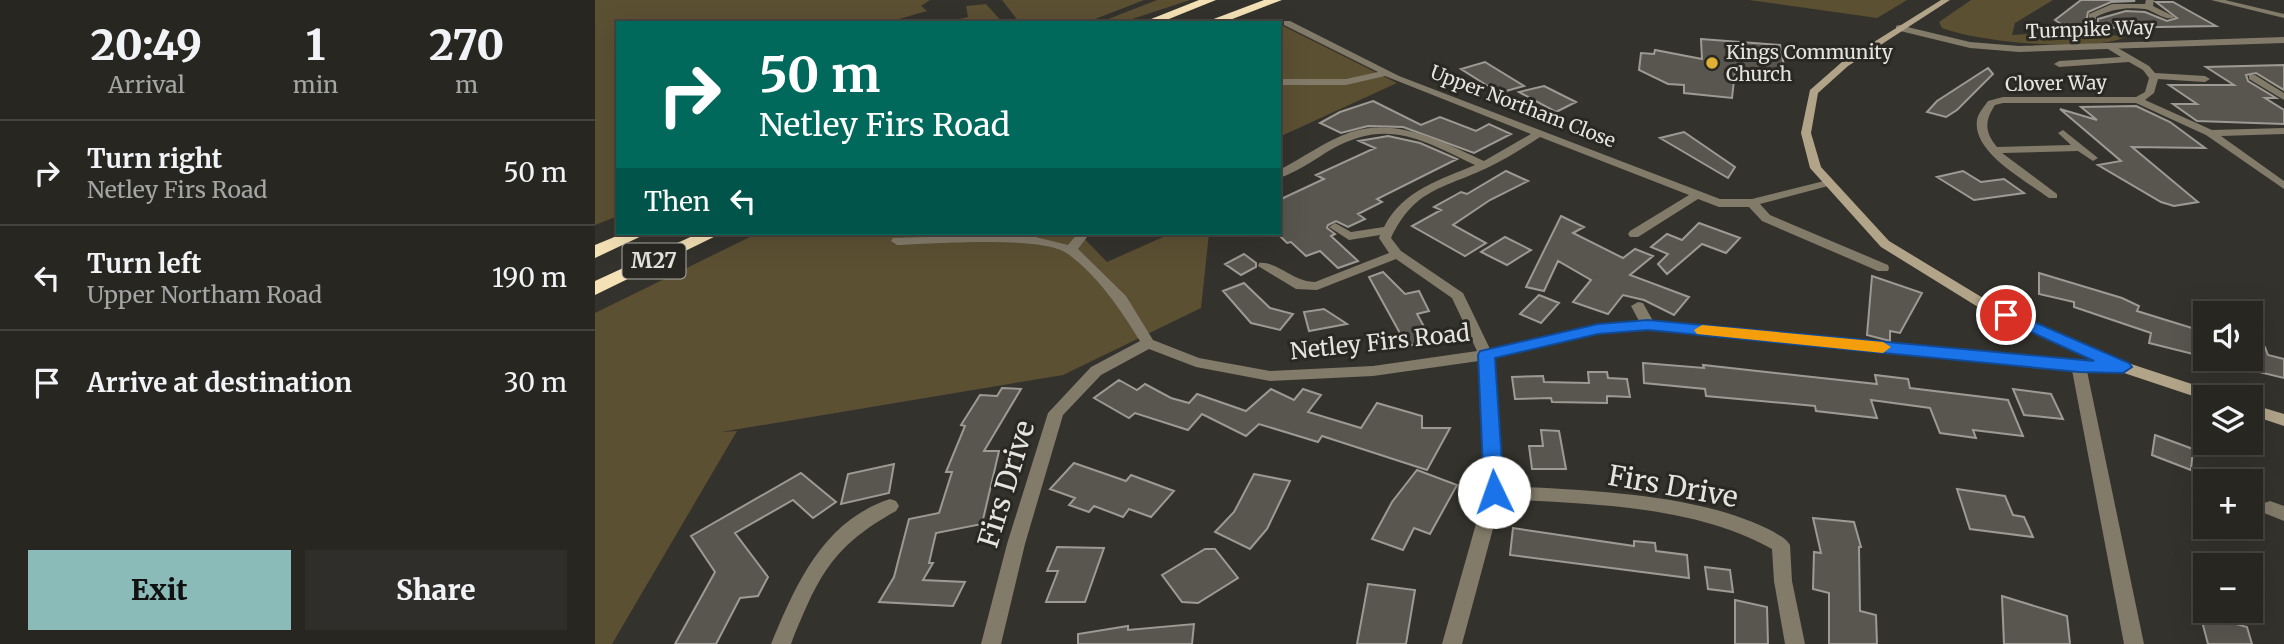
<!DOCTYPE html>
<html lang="en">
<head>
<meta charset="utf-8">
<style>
	:root { --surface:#272621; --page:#2f2e2a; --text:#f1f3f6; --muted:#a4a5a5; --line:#43433f; --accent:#8bbbb9 }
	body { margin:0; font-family:Merriweather,serif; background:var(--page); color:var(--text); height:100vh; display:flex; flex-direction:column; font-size:26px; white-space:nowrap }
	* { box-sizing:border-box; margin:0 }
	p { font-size:23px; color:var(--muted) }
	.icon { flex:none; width:38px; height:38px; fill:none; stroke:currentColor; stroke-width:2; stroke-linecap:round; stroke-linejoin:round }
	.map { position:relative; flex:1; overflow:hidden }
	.panel { display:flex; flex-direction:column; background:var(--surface); width:595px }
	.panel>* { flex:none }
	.top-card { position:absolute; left:21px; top:21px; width:665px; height:214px; border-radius:0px; box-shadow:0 7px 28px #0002,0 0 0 2px var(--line); background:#00695c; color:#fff; overflow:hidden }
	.buttons { position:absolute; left:1598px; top:301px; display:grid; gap:14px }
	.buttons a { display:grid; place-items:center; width:70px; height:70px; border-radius:0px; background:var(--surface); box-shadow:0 7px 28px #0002,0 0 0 2px var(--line); font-size:35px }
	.pin { position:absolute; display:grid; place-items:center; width:60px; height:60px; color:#fff; margin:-30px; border:4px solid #fff; border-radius:50%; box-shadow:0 2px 7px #0007 }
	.me { position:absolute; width:77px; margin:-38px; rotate:357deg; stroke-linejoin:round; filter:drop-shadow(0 0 5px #0008) }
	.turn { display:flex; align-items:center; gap:24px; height:147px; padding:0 28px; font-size:32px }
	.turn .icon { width:91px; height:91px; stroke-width:2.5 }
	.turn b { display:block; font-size:49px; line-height:60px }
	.then { display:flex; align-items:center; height:66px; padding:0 28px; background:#0003; gap:14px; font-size:26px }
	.eta { display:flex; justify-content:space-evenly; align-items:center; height:119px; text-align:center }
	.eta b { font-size:42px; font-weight:800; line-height:49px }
	.primary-button { display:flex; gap:14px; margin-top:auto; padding:14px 28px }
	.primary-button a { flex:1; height:80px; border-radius:0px; background:var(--accent); color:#111; font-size:28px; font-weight:800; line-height:80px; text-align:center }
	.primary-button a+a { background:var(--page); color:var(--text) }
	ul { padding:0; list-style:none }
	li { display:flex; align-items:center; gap:21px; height:105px; padding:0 28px; border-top:2px solid var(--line) }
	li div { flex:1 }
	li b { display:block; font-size:26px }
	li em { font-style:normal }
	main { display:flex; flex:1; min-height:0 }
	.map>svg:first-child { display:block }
</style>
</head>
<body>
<main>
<section class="panel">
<div class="eta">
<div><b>20:49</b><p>Arrival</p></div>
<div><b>1</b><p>min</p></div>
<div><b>270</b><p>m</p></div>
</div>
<ul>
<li><svg class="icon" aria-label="right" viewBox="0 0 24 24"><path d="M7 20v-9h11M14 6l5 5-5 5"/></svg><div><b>Turn right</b><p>Netley Firs Road</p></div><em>50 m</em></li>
<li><svg class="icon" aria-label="left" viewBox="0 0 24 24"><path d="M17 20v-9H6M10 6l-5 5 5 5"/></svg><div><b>Turn left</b><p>Upper Northam Road</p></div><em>190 m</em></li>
<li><svg class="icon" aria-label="arrive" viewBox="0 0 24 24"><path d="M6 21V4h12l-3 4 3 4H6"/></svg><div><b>Arrive at destination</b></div><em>30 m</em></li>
</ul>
<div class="primary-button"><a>Exit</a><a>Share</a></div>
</section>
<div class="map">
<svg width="1689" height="644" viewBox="0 0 1689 644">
	<rect width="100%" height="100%" fill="#34322c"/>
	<path fill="#5c5033" d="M0,0h335l-9,6 6,5 -42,12h-267v193l-23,9z
		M407,0h142l-59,23h-65z
		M562,0h33l-70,23h-22z
		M1154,0h158l-30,18z
		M1376,0h82l-38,23 -3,12 71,-4 43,6c-36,16 -148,5 -184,-9l-3,-6z
		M391,4l17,19h-59l24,-6 -2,-11z
		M684,24l118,59 -118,54z
		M163,233h321l28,29 65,-29h37l-8,75 -138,67 -342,57 16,-1 -125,213h-17v-331z"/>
	<path fill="#59564f" stroke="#9d9a93" stroke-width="2" d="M1486,0h52l2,1 -24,1 -23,10 -2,10 -6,6h-13l-12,-8z
		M1561,2h17l43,24 -118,2v-9l28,-8 19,1 22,9 10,-3z
		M1106,39l79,6 6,31 -51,-5 -3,27 -48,-5v-8l-16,-1 -29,-14 2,-17 13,1 1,-4 47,9z
		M890,62l39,24 -25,7 -38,-24z
		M1689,65v25l-28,-17 -10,2 2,6 28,17h-11l19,12v14l-87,-3 -24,-17h24l-28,-19h65l-28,-18z
		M1393,68l5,6 -36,36 -11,7 -19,-5 10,-11z
		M949,86l32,16 -20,10 -37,-20z
		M778,101l48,24 19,-8 36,14 13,-7 22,10 -37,19 -71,-26 -35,-1 -27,7 -21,-10 20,-11z
		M1541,106l34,16 35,26 -73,-1 66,55 -24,4 -13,-4 -63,-37 23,-4 -61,-52 37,11 -16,-13z
		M1089,132l51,35 -7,11 -68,-40z
		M793,136l32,7 37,16 -80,40 5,3 -24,12 7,5 -17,8 -12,-6 -8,4 -1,3 8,6 -4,2 27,25 -20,7 -18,-17 -14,5 -15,-14 -4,1 -8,-8v-35l45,-21 -8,-4 59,-27 -16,-7z
		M911,171l22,10 -38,19 -37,25 33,18 -21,13 -53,-30 29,-16 -7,-3 27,-15 6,2z
		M1368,171l18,11 23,-3 20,14 -50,7 -37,-23z
		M966,216l23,11 -11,6 50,25 12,-9 18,7 -23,19 59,22 -15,18 -30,-15 -21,-5 -15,19 -35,-12 18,-22 -33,-19 -14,30 -18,-4z
		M1104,223l41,15 -14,15 -24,-9 -35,30 -9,-10 10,-10 -17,-7 16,-13 15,6z
		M910,237l26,13 -24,15 -26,-13z
		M649,254l12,9v4l-15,8 -16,-11z
		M788,272l22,22 14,-3 10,20 -12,3 15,27 -25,5 -38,-69z
		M1444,273l83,25 17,8 -2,5 68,21v25l-56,-14 2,-10 -77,-26v-5l-35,-8z
		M1277,276l50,17 -22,40 -10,-2v10l-23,-6z
		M649,283l26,25 23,6 -13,16 -29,-7 -28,-32z
		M944,295l20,8 -18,20 -21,-9z
		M729,309l23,15 -38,7 -5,-19z
		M1656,344l14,3 3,8 16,4v19l-33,-8z
		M1048,363l61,5 -1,-3 174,19 -2,-9 33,4 2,9 98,12 15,36 -50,-6 3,8 -36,-5 -10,-25 -59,-8 6,18 -61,-7 -1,-5 -109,-10 -1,-7 -61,-6z
		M993,372h19l1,6 19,1 3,18 -23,-1v7l-55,-1 -1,-4 -36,1 -3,-22 31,-1 1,6 45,1z
		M524,380l18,10 8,-6 26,14 18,5 8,-9 49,17 25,-22 23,11 9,-11 18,6 -13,17 53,16 16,-25 45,13v12h28l-23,42 -105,-34 -4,6 -59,-18 -13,12 -44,-22 -14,16 -53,-17 -6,5 -35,-20z
		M407,388l19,1 -37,62h15l-17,73 -46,9 -7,30h4l-10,17 42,2 -12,24 -74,-4 15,-25 15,-58 30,-6 13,-41h-6l19,-46 -4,-1 19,-30 17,1z
		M1418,389l38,5 12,25 -39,-4z
		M946,430l18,1 7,38h-34l-3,-23h14z
		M1560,435l38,14 -2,21 -39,-15z
		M479,463l52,18 5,-6 43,16 -23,26 -22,-8 -6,8 -29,-11 -5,6 -20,-7 6,-7 -25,-9z
		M299,464l-5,29 -48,11 7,-30z
		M822,470l40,15 -27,49 -16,-6 -11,22 -31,-11 20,-37z
		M206,473l35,29 -23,16 -20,-18 -58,33 33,44 -10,19 -18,2 -24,46h-41l40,-72 -24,-36z
		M659,474l36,7 -23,48 -17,20 -35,-17 19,-20z
		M1362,489l48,7 8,19 11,2 9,20 -63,-8z
		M1218,518l41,4 7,25h-2l1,64 16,4 1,29h-48v-51l-16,-4 1,-37 7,1z
		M918,528l121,18v-5l21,2 1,8 31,4 2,23 -179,-23z
		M462,547l47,1 -19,54h-39l12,-31h-11z
		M610,549h10l23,29 -40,25 -16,-1 -20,-27z
		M1110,567l25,3 3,22 -25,-3z
		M773,584l47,6 -9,54h-49z
		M1407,596l65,20 3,28h-66z
		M1140,600l32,7 1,37h-33z
		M1605,614l47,13 5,17h-44z
		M599,624l-2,20h-114v-10l50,-8v4z"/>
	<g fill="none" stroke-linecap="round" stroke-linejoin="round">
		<path fill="#837b6a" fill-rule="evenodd" d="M1551,0h8l-1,6 22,11c-10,5 -20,-6 -30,-8 -19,-2 -33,0 -49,8l-1,11 -9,2 -4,-3 6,-3 1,-10 23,-10h33z
			M1616,0h14l59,14v4z
			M689,21h6l109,55 321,123h32l76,-19 4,1v4l-72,19 10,11 118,50 1,3 -1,3h-10l-116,-50 -13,-14h-30l-21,-8 -60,38h-8l-2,-3 2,-3 59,-36 -149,-58c-17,11 -34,22 -51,30 -46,22 -74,21 -98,71l10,13 62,42 27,56 108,-24 41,-4 -8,-15 7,-4 5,1 10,18 426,40 49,2 2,4 -7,5 -36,-1 57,273h-20l-52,-274 -424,-41 -50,4 -104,25 8,128c82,4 199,7 272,46 6,4 12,6 16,13l2,36 13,63h-20l-11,-63 -2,-32c-78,-44 -183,-45 -271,-50l-39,145h-20l43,-152 -6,-131 -106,15 -103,5 -74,-14 -47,-18 -48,26 -38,40 -38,129 -24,100h-20l26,-100 41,-131 43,-46 49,-26c-19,-31 -42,-65 -72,-87 -24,-19 -136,-10 -171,-9l-6,-4 2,-3 130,-4 45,11 10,-12h12l-12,16 48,47 27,44 46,18 71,13 103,-5 104,-15 -25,-53 -56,-39 -79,31 -21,-1 -38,-23 1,-3c18,-2 34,19 56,19l74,-29 -10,-15 1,-3 -31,5 -20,-13 6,-4 16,9 33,-5c19,-37 56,-47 91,-62 -53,-25 -87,-47 -143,-16 -17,10 -34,23 -53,29v-8c24,-12 46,-29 72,-38 47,-15 92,10 133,29l47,-27 -146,-58 -39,9h-67v-6h67l32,-7 -94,-47z
			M1516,44l38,22 6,7 50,3 5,3 -5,3 -47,-3 -4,14 -9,7 67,30 72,-2v6l-63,2 63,45v8l-78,-54 -70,-32h-133l-8,2c-10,15 -11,27 2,42l74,-2 -13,-12 5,-3 35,28 -5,3 -15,-10 -76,2 55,41v4h-8c-22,-17 -77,-45 -72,-78 1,-7 7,-13 11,-19l15,-4h133l9,-5 4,-14 -6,-8 -14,-8 -70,5 -5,-3 5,-3 62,-4 -13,-8v-4z
			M1654,75h6l29,18v7l-35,-21z
			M295,499l6,2 3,5 -3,5c-65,36 -78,66 -105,133h-20c25,-60 52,-123 119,-145z
			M1675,501l14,5v15l-20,-8 -3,-5 3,-5z"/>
		<path fill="#837b6a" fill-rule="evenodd" d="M1304,25l71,17 49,4 265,-9v6l-265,9 -49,-4 -74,-18v-4z"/>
		<path fill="#b1a489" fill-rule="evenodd" d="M1346,0h9l-102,66 -30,27 -7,40 10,34 68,74 99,60 140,62 91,30 3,4h-17v3l-87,-29 -140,-64 -97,-60 -71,-79 -9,-35 9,-43 32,-28z
			M1656,404l33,10v12l-33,-11z"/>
		<path fill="#f4e1b6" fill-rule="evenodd" d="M604,0h17l-57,23h-18z
			M669,0h18l-60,23h-19z
			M29,233h24l-53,25v-13z
			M104,233h23l-127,62v-14z"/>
	</g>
	<path fill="#1a73e8" stroke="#114b97" stroke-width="2" d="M1411,310l123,53 3,4 -9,6 -44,-1 -431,-42 -50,4 -103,24 9,134 -3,5h-14l-3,-5 -6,-137 2,-4 118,-27 50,-4 446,41 -93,-43v-7z"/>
	<path fill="#f59e0b" d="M1107,325l181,17 8,5 -8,6 -186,-19 -3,-4z"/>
	<circle fill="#dfb034" stroke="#2a2822" stroke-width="2.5" cx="1117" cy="63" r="7"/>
	<g text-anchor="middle" stroke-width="6" stroke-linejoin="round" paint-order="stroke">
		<g font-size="19" fill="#e6e4e1" stroke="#2a2822">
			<text transform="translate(1495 29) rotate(-2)" y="7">Turnpike Way</text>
			<text transform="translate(1461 83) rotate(-1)" y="7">Clover Way</text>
			<text transform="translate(928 106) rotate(21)" y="7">Upper Northam Close</text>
		</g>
		<g font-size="19" fill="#e6e4e1" stroke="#2a2822" text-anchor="start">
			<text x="1131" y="59">Kings Community<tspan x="1131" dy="22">Church</tspan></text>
		</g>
		<rect fill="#2a2822" stroke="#aeaca8" stroke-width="2" x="27.5" y="243.5" width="63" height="35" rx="5"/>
		<g font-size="21" font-weight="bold" fill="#e6e4e1">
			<text x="59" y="268">M27</text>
		</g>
		<g font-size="23" fill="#e6e4e1" stroke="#2a2822">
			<text transform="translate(785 342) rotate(-6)" y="8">Netley Firs Road</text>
		</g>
		<g font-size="28" fill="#e6e4e1" stroke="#2a2822">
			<text transform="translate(411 484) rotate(-73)" y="10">Firs Drive</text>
			<text transform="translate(1078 486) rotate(10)" y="10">Firs Drive</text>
		</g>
	</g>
</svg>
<div class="buttons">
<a><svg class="icon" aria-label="sound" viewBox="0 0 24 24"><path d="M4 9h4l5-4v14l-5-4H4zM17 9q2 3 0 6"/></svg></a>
<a><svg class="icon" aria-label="layers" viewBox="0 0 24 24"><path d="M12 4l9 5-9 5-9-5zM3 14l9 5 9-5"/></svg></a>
<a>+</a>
<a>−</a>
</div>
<div class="pin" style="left:1411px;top:315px;background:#d93025"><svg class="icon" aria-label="arrive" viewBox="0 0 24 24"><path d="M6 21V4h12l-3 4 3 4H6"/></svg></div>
<svg class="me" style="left:899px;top:492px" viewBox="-20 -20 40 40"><circle r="19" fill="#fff"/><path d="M0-13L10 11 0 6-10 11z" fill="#1a73e8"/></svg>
<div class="top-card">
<div class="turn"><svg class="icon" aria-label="right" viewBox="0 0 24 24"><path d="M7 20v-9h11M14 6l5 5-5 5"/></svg><div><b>50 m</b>Netley Firs Road</div></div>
<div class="then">Then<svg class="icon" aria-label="left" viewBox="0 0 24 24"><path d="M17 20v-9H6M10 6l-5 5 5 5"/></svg></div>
</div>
</div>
</main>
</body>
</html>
